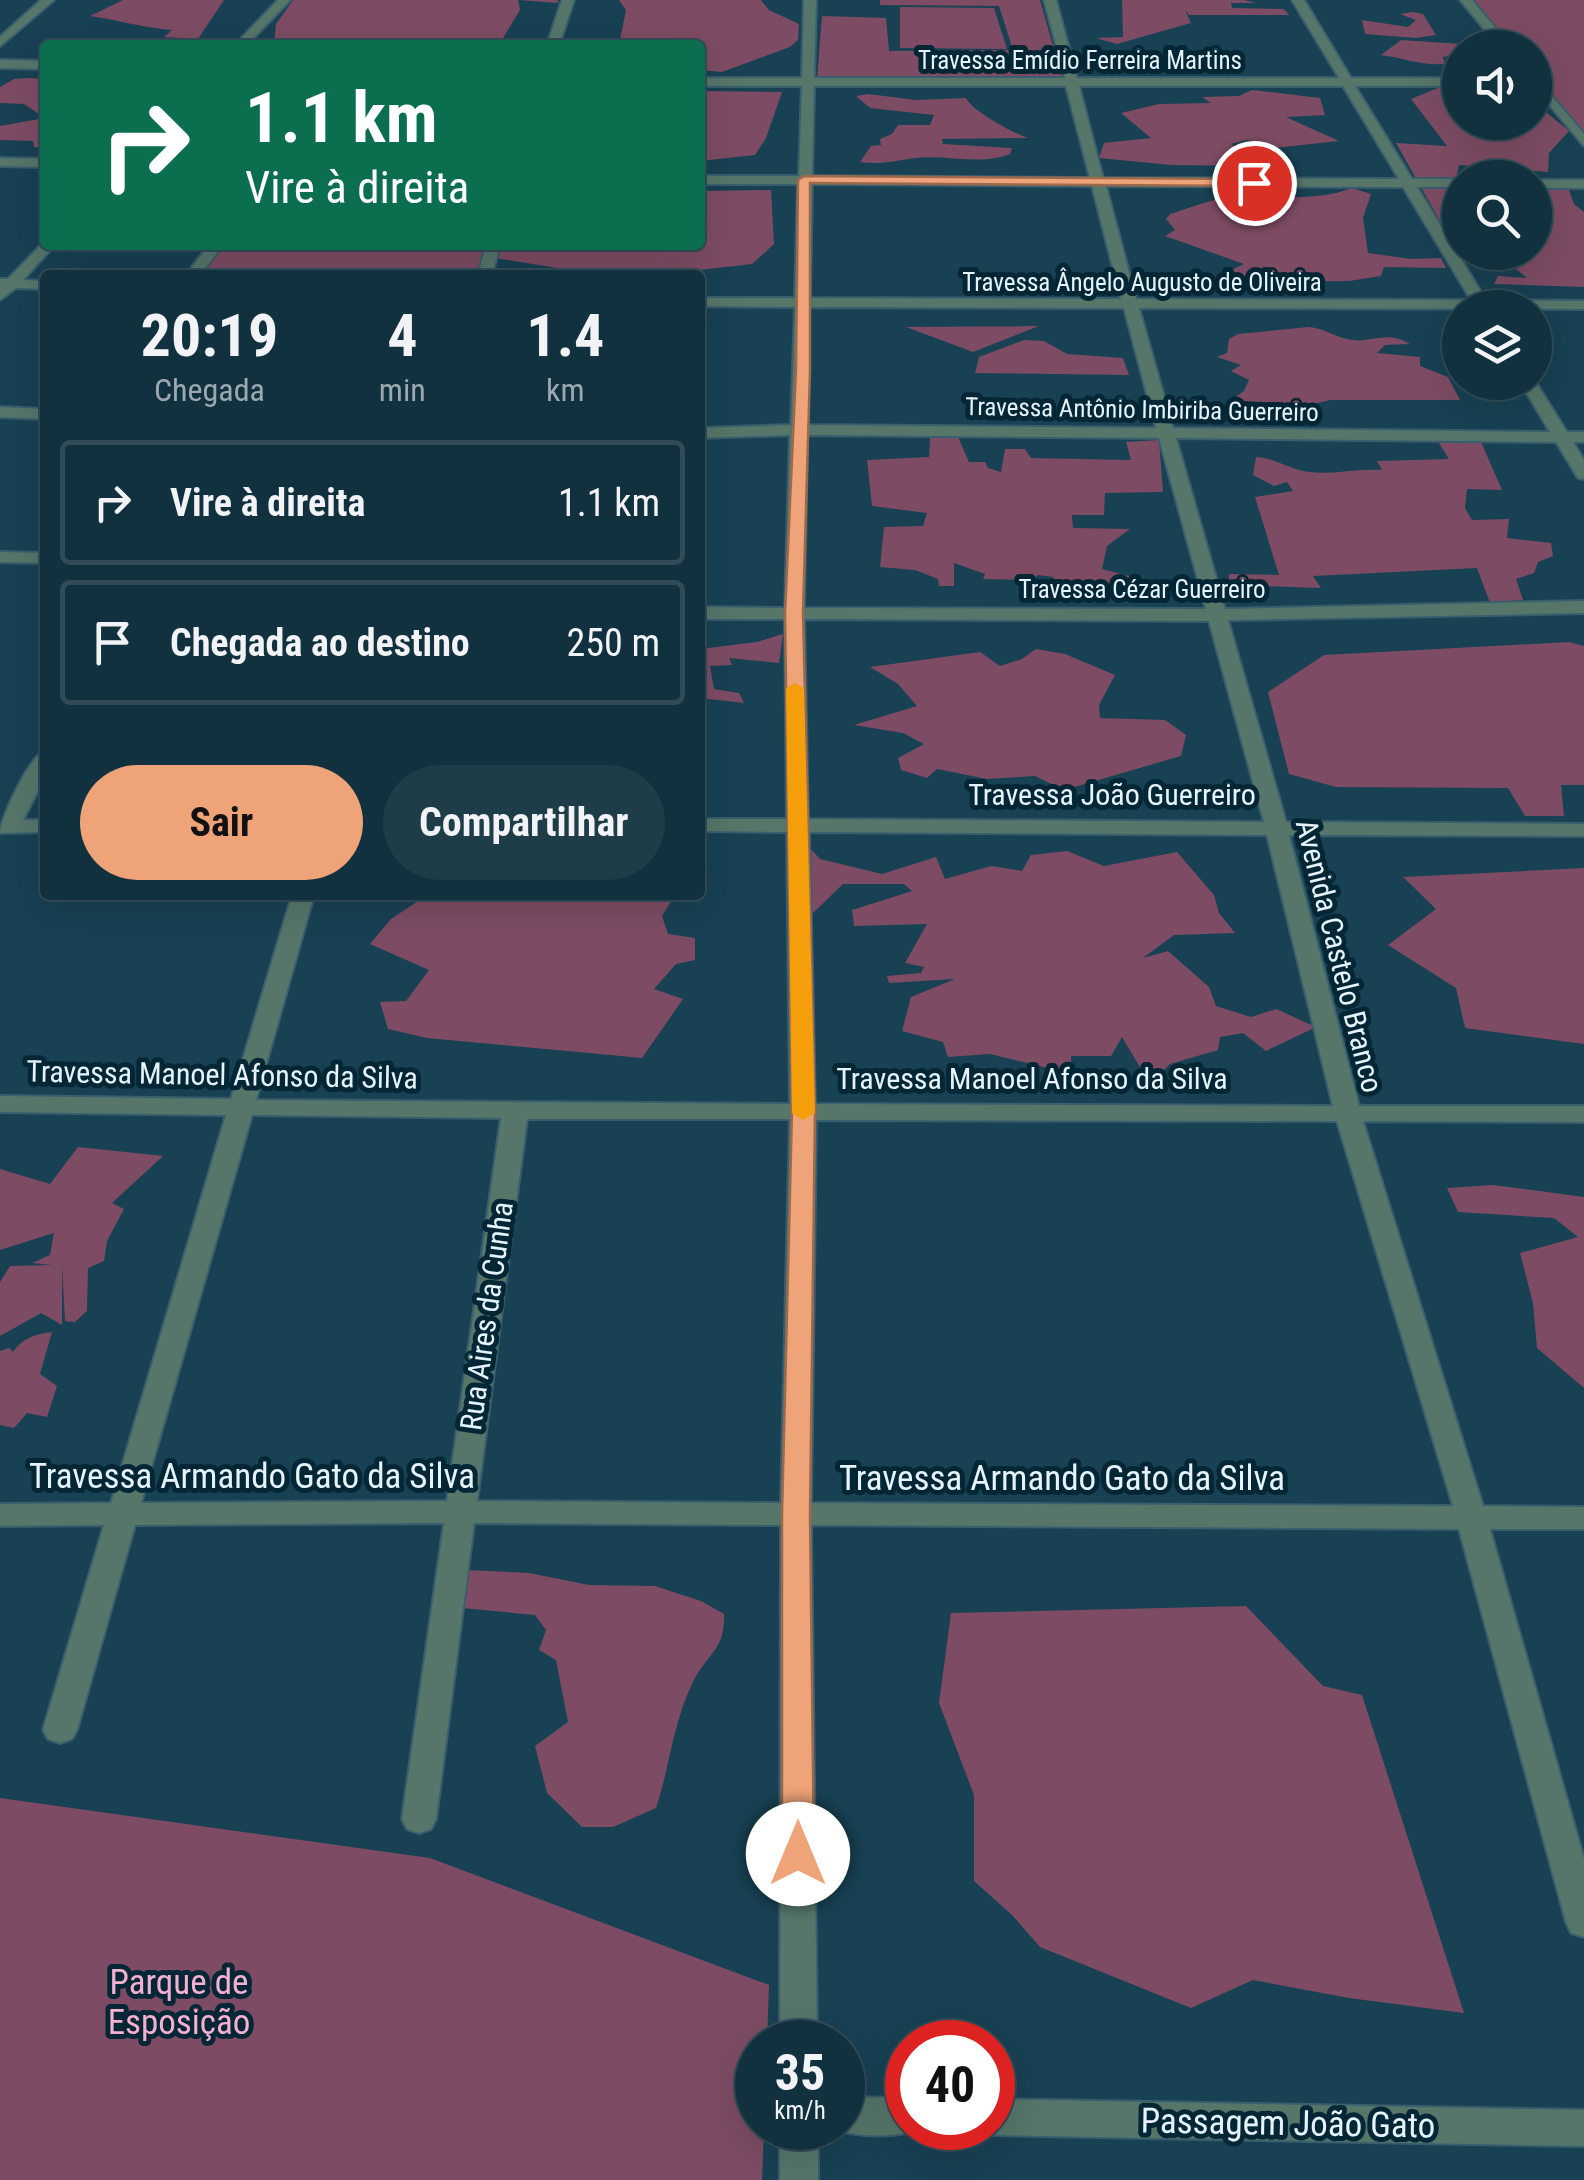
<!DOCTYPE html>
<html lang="pt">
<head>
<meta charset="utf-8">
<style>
	:root { --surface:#12313e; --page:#1f3d49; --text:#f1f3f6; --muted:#9ca9b0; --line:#314c58; --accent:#efa378 }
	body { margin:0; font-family:"Roboto Condensed",sans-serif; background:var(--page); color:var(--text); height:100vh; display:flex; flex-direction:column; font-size:38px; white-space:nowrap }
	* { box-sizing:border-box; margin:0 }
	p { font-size:32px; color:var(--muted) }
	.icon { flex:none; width:55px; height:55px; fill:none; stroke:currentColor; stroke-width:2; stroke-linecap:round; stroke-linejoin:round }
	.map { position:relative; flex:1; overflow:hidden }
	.details { position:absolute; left:40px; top:270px; width:665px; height:630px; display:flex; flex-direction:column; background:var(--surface); border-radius:10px; box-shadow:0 10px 40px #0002,0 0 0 2px var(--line) }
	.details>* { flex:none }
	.hud { position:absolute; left:40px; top:40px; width:665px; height:210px; border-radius:10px; box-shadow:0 10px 40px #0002,0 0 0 2px var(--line); background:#0b6e4f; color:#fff; overflow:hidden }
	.buttons { position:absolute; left:1442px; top:30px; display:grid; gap:20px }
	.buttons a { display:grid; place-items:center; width:110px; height:110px; border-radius:50%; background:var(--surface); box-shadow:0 10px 40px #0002,0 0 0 2px var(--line); font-size:50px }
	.speed { position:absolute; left:735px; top:2020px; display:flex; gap:20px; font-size:50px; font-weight:700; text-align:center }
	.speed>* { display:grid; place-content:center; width:130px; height:130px; border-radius:50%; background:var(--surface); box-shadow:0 10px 40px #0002,0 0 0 2px var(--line); line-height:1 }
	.speed small { font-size:25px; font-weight:400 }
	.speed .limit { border:15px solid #d22; background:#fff; color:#111 }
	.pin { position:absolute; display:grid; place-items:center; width:85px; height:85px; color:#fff; margin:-42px; border:5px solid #fff; border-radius:50%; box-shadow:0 2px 10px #0007 }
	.me { position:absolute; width:110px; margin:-55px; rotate:0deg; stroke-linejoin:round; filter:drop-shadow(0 0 8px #0008) }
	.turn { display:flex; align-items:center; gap:35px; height:210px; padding:0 40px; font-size:45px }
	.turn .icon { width:130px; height:130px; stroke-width:2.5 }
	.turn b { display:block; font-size:70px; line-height:85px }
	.eta { display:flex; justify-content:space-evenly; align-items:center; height:170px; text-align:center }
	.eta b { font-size:60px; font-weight:700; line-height:70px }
	.action { display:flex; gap:20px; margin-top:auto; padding:20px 40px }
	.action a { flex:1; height:115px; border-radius:60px; background:var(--accent); color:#111; font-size:40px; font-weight:700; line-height:115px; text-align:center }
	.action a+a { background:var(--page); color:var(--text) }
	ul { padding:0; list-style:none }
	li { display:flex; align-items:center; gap:30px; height:125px; margin:0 20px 15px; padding:0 20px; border:5px solid var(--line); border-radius:10px }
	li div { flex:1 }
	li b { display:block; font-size:38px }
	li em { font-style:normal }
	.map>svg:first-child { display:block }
</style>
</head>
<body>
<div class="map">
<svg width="1584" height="2180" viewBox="0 0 1584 2180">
	<rect width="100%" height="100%" fill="#184153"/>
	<path fill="#7d4c64" d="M123,0h101l-26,39 -34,-2 8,-7c-28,-2 -54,-10 -82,-14z
		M293,0h265v3l-40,-3 2,10 -17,28 -25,2 24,1 -5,4h-223l2,-21z
		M619,0h142l8,10 30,14 -1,16 -8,7 -68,25 -22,-2v-25h-81l7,-35z
		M880,0h160l23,81 -246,-1 5,-64 64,2 3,33 124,-1 -14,-44 -119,-1z
		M1122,0h122l12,3h-25l1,5 52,1 5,6h-100l-4,-5 6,13 -74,21 -21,-6 27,-1z
		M1473,0h111v133l-49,-59v-26l-22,-1z
		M900,7l94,1 13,41 -107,-1z
		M1413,12l10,2 13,21 -20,3 -51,-4 -3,-14 46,7 8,-7 -16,-6z
		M1401,40l61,4 6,3 -8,1v6l-17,3 2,7c-23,2 -41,-6 -64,-9z
		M29,78l16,1v69l-11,-1 -1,-6 -33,-1v-14l45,-8 -21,-14 -24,-1v-16l14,-8z
		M1445,85h15v37h75v-19l34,28 -20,22 -1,19 -89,-7 -3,15 4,1v54l-16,-7 -48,-85 51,3 -36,-47z
		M1252,90l68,8 5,17 -39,2 53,24 -65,7 -27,-8 -16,4 47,22 -107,-1 -72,-7 5,-15 47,-5 -30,-25 38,-9 52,-1 -9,-6 37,-1z
		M700,91l82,1 -16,46 -11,17 -55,6z
		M868,94l48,6 50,-2c6,13 47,35 62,40l-86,1 1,5 69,4 -2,6c-30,12 -64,0 -95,4 -21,3 -34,7 -55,4l11,-16 10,-1 -1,-6 12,-5 6,-9h32l4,-10 -64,-7 -14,-12z
		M1535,182h31l8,22 10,8v75l-90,-3 4,-8 29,2 -30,-25 38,-1z
		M1352,188l19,6 -8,24 5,35 43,6 30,-1 5,10 -62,-1 -3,9 -32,5 -143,1 38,-18 -79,-28 10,-6 -9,-11 4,-5c17,-5 36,-13 54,-16 42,-5 87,6 128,-10z
		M771,190l3,54 -22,20 -97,11 -61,-1 -105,-17 14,-12h197v-54z
		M221,245h268l-9,30h-282z
		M1039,326l-66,26 -67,-25z
		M1309,327c15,1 24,9 38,12 24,6 38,-10 63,5l-25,1 -8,8 43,4v9l28,11 12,23h-130l-21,5 -78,-5 13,-9 5,-11 -18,-9 10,-6 -24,-8 10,-4 2,-14 9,-5z
		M1024,340l20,1 23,13 56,4 6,17 -154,-2 4,-16z
		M958,437l11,25h16l3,6 13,4 4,-23h20l6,9 100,2 -5,-18 33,-2 4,52 -58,1 -1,22h-32l1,13 57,1 -23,17 -5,23 27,7 1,14 -19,4 -6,-6h-42l-10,-11 -15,-2 -5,5 -50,-1 2,-5 -31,-11v23h-15l-1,-7 -23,-9 -35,-3 4,-40 39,-1 4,-13 -55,-7 -5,-46 62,-3 1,-19z
		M1481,442l21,48 -35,-1 -2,19 7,12 37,-1 -2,19 44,5 2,13 -15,6 -4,11 -18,6 7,21 -33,3 -13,-35 -164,8 8,12 -92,-3v-11l50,1 -24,-78 38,-6 -6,-9 -13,4 -21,-11 3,-18c20,1 32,12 53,15 24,3 48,-4 73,-2l-5,-9 72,-2 -10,-16z
		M783,634l-4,29 -50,-5 3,7 -22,1 4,23 25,4 5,10 -44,-5v-49l57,-7z
		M1569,642l15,4v139h-23l3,31h-39l-17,-28 -172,-1 -47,-13 -21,-82 56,-37z
		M1036,649l29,5 50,21 -16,30 1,13 65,2 21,15 -5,21 -117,34 -29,-14 -48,3 -50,-10 -10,9 -26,-8 -3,-12 26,-14 -21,-11 -49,-8 63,-19 -19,-22 -28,-17 110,-15 20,14 22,-7z
		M808,846l12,13 62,15 54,-17 9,22 46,-13 31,5 9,-16 36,-4 37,15 73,-14 37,43 5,18 16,20 -61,2 -31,23 25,-7 41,36 7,19 35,11 25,-8 40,18 -50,24 -23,-18 -23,4 -2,13 -48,14 -20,20 -28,-47 -11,19h-40l1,18 -82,-20 -42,3 -5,-15 -41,-11 9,-34 44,-18 -66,4 -2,-7 34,-3 3,-6 -19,-4 22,-39 -73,2 -2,-16 60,-19 -8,-7h-61l-32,31z
		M1584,868v176l-119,-16 -9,-40 -68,-43 48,-36 -33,-32z
		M427,895h248l-13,21 6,18 27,4v22l-19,4 -22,25 29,10 -41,59 -215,-20 -39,-9 -8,-27 26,-1 23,-31 -59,-26 21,-25z
		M78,1147l85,9 -51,47 12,6 -17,32 -3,20 -16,7 -1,43 -12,11 -10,-1 -3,-57v61l-21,-12 -41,23v-54l10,-16 42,-1 -20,-2 18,-8 4,-22 -54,17v-81l50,15z
		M1493,1185l91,12v191l-47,-40 -4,-45 -13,-50 58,-16 -24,-19 -96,-6 -11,-24z
		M52,1332l-12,42 17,12 -10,31 -20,-4 -13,15 -14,-3v-74l9,-3 4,4c9,-14 23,-18 39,-20z
		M467,1570l62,3 60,12 66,1 46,15 23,13c1,37 -16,38 -31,68 -20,40 -23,84 -37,126l-43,19h-31l-35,-34 -12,-47 33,-24 -12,-62 -17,-10 7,-20 -11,-15 -73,-7z
		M1246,1606l77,80 39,9 102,318 -115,-15 -96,-18 -62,28 -151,-61 -28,-32 -38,-34v-86l-35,-92 12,-90z
		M0,1798l430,60 339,127 -2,57h-9v86h6l-2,52h-762z"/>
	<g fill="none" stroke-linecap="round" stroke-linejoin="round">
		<g stroke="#395e6e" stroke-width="4">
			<path id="minor" d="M41,0h13l-54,46v-9z
				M278,0h12l-43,45h-12z
				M562,0h12l-15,45h-12z
				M804,0h12l-2,78h251l-21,-78h12l21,78h262l-47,-78h12l47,78h109v8h-105l57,93h48v8h-43l69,113 98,1v8l-445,-1 34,120 377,4 -30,-50 15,-1 32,51h17v10h-11l11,18v19l-6,-1 -22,-36 -380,-4 49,171 359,-8v12l-356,7 58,202 298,2v12l-295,-1 70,271h225v16l-221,-1 120,385 101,1v22h-94l94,330v78l-13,-4 -5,-11 -107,-393 -648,-4 6,517h-37l1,-517 -307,-2 -38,296 -5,10 -12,4 -12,-4 -5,-10 42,-296 -309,2 -58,205 -5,9 -12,4 -12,-4 -5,-9 61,-205 -104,1v-22l111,-1 115,-388 -226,-3v-16l231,3 61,-204h22l-58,205 534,4 -3,-272 -87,-1v-12h87l-2,-200h-85v-12l85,1 5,-173 -90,3v-10l91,-3 4,-118 -95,-1v-8h95l3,-114h-98v-8h99l3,-90h-102v-8h102zM814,86h252l24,92 -278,-2zM1079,86h264l56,93 -296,-1zM812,184l280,2 29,113 -311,-1zM1106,186l297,1 68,113 -335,-1zM809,307l315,1 32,120 -349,-3zM807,435l352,3 47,171 -402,-1zM804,619l405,2 55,201 -456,-3zM809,832l458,3 66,271 -518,-2zM252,1115l249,3 -54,383 -306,2zM527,1119h263l-9,384 -304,-2zM816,1120l521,1 116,385 -642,-3z
				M1460,0h12l40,48h-12z
				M0,60l45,1v8l-45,-1z
				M1535,76l49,58v12l-49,-58z
				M0,158l45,1v8l-45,-1z
				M1535,180h49v8h-49z
				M45,241v4h10l-32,35 22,1v8l-29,-1 -16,12v-21h8z
				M209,245h14l-23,30h-14z
				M486,245h14l-8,30h-14z
				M0,407l45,2v10l-45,-2z
				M0,552l45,1v10l-45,-1z
				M45,751v26l-22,43h22v12l-45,1c0,-14 30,-78 45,-82z
				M842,2097l66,1v30h14c-24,11 -69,9 -93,0h13z
				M992,2099l592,11v36l-592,-11 -14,-7h14z
				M780,2128h38v52h-38z"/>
		</g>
		<use href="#minor" fill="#56766a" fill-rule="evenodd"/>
	</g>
	<path fill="#efa378" stroke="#9b6a4e" stroke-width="2.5" d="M804,176l450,3 6,4 -6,3 -444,-3v187l-7,243 12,497 -5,405 4,339 -5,9 -11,4 -11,-4 -5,-9v-339l10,-405 -7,-497 11,-243 2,-190z"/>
	<path fill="#f59e0b" d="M795,683l9,5 11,425 -12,7 -11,-7 -6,-425z"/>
	<g text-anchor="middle" stroke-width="10" stroke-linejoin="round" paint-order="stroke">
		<g font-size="25" fill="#e5f4fb" stroke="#052735">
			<text x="1080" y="69">Travessa Emídio Ferreira Martins</text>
			<text x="1142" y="291">Travessa Ângelo Augusto de Oliveira</text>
			<text transform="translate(1142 409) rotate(1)" y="9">Travessa Antônio Imbiriba Guerreiro</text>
			<text x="1142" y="598">Travessa Cézar Guerreiro</text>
		</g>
		<g font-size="30" fill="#e5f4fb" stroke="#052735">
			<text x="1112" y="805">Travessa João Guerreiro</text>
			<text transform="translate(1339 956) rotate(76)" y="10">Avenida Castelo Branco</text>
			<text transform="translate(222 1075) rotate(1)" y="10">Travessa Manoel Afonso da Silva</text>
			<text x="1032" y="1089">Travessa Manoel Afonso da Silva</text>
			<text transform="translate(487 1316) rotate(-82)" y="10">Rua Aires da Cunha</text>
		</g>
		<g font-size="35" fill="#e5f4fb" stroke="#052735">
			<text x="252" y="1488">Travessa Armando Gato da Silva</text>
			<text x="1062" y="1490">Travessa Armando Gato da Silva</text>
			<text transform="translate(1288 2123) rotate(1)" y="12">Passagem João Gato</text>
		</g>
		<g font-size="35" fill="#f5b0d0" stroke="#052735">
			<text x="179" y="1994">Parque de<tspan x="179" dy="40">Esposição</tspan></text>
		</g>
	</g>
</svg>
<div class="buttons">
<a><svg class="icon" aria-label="sound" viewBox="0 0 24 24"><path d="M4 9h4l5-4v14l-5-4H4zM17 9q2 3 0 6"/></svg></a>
<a><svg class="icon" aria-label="search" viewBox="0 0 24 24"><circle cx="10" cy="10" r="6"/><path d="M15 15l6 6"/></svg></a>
<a><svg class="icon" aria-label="layers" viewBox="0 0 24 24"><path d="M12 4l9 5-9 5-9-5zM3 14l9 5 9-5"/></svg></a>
</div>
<div class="speed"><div>35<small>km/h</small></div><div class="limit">40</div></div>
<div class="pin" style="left:1254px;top:183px;background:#d93025"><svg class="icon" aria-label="arrive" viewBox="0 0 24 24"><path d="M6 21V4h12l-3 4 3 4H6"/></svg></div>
<svg class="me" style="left:798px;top:1854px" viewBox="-20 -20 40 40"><circle r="19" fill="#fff"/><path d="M0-13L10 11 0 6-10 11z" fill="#efa378"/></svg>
<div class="hud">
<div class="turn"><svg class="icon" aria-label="right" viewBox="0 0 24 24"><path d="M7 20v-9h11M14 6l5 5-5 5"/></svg><div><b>1.1 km</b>Vire à direita</div></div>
</div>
<section class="details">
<div class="eta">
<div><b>20:19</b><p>Chegada</p></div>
<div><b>4</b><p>min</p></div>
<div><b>1.4</b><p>km</p></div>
</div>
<ul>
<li><svg class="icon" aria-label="right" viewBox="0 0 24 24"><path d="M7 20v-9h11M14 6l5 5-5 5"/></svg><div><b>Vire à direita</b></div><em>1.1 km</em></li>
<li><svg class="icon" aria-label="arrive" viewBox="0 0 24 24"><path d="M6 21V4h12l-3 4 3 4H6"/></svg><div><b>Chegada ao destino</b></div><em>250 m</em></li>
</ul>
<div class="action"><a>Sair</a><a>Compartilhar</a></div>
</section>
</div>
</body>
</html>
